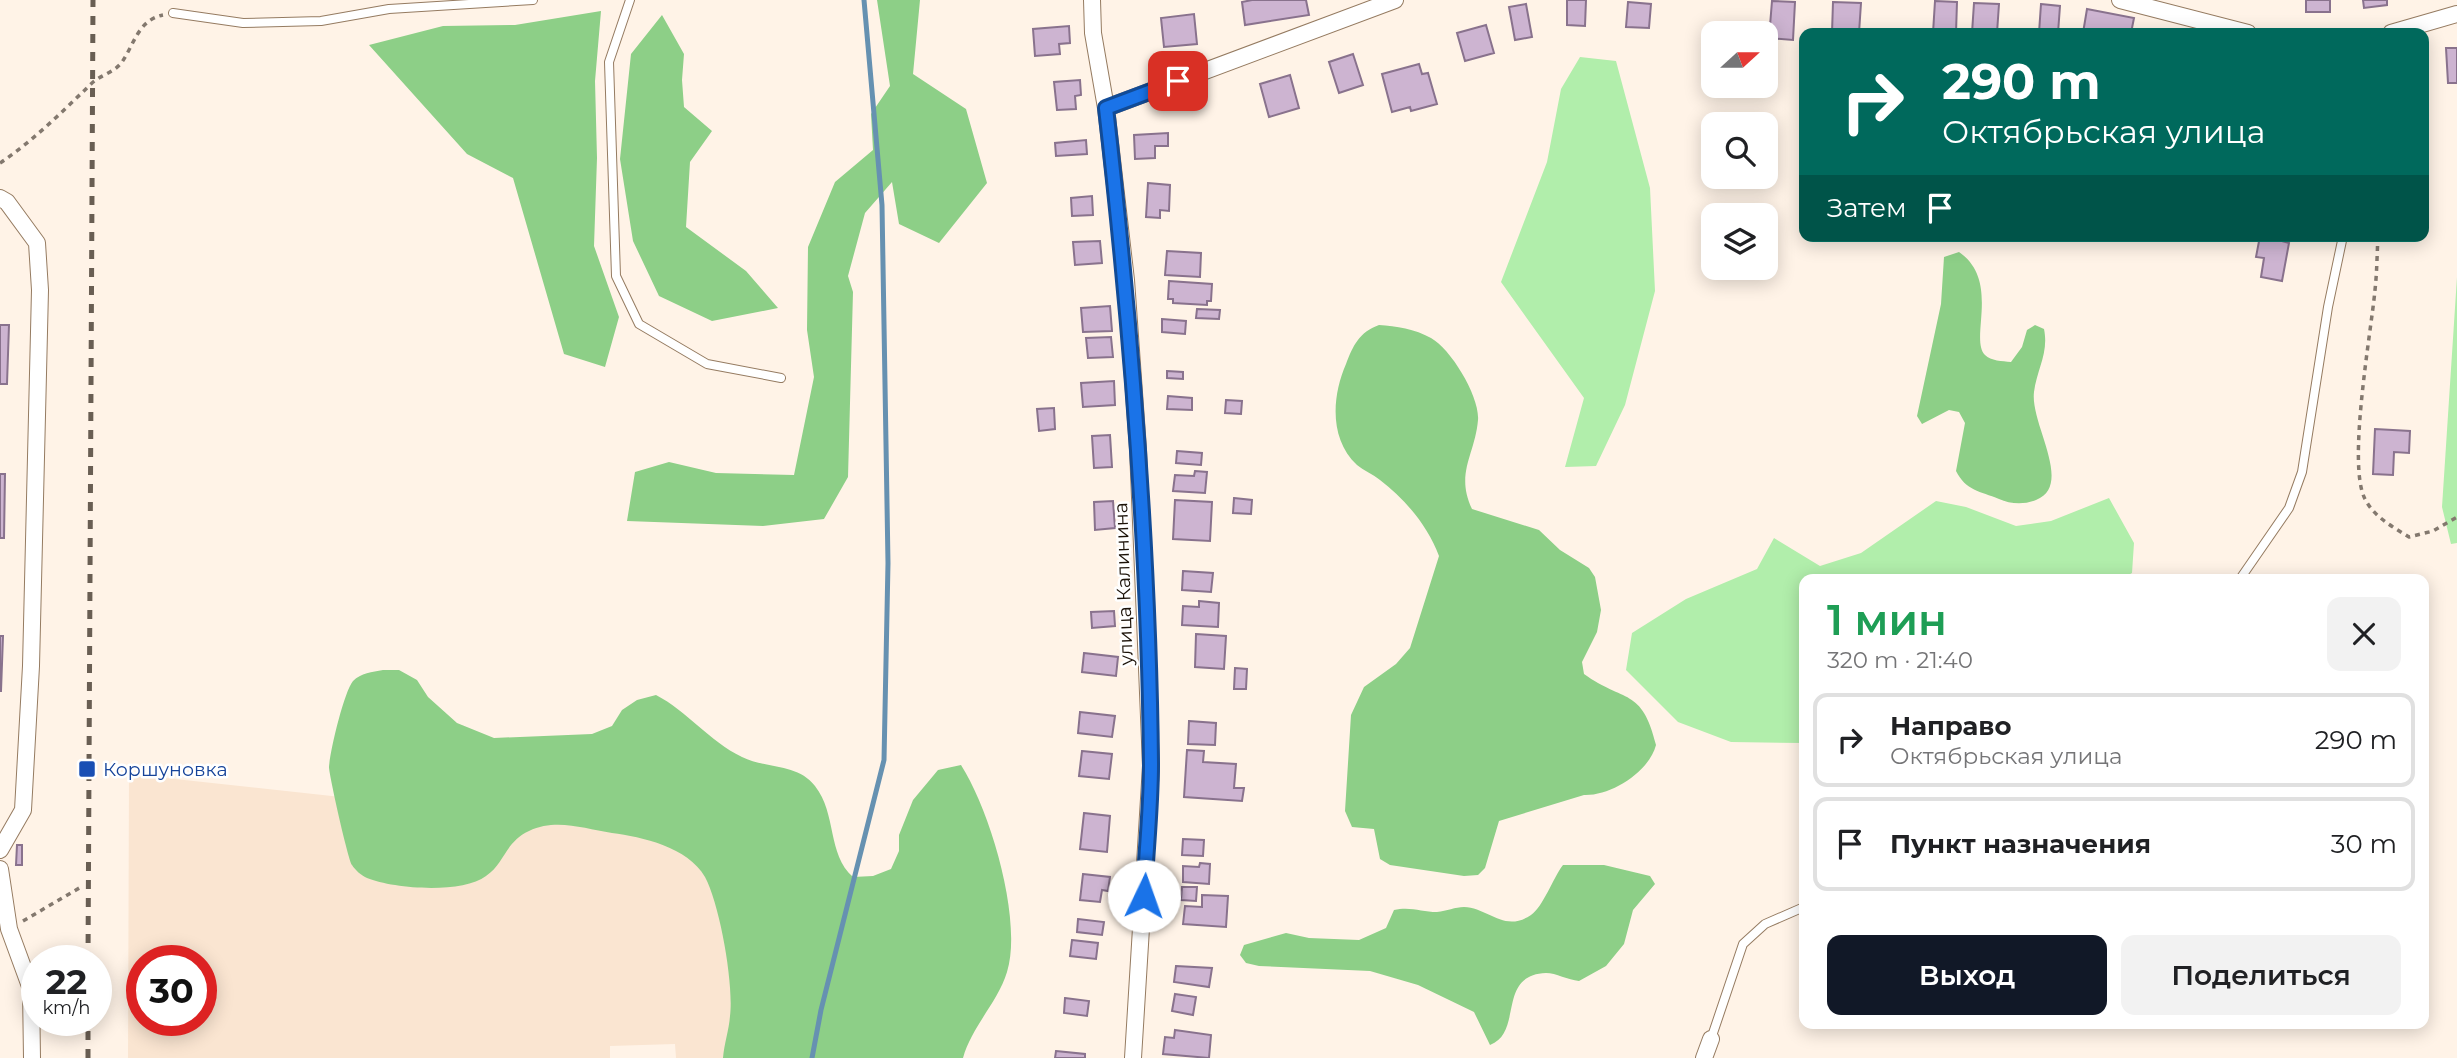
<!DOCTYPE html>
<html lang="ru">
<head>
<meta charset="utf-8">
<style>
	:root { --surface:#fff; --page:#f2f2f2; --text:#202124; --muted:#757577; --line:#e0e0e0; --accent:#111827 }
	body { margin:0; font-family:Montserrat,sans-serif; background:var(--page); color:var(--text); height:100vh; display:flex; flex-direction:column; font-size:26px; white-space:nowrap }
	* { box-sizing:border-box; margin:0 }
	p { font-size:23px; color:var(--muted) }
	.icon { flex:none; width:38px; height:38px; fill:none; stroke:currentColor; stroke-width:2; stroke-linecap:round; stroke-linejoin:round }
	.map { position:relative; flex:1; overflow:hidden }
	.side { position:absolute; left:1799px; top:574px; width:630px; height:455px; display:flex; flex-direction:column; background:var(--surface); border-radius:14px; box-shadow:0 4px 18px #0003 }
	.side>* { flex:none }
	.banner { position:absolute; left:1799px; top:28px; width:630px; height:214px; border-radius:14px; box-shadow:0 4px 18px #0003; background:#00695c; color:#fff; overflow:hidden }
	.needle { width:46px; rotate:69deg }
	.fabs { position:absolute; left:1701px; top:21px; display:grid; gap:14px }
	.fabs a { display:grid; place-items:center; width:77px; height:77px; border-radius:14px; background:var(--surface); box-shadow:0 4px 18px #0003; font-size:35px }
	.speed { position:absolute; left:21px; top:945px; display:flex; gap:14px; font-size:35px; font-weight:700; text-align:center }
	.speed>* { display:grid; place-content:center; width:91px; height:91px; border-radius:50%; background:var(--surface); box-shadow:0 4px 18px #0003; line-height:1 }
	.speed small { font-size:18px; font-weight:400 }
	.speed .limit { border:10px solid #d22; background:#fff; color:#111 }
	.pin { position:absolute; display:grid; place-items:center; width:60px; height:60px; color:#fff; margin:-30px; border-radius:14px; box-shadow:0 4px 10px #0006 }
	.me { position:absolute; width:77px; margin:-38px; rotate:3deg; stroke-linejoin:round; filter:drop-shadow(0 0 5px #0008) }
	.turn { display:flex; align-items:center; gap:24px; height:147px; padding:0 28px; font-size:32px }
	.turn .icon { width:91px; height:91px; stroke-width:2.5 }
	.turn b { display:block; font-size:49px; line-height:60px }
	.then { display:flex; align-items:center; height:66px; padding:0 28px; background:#0003; gap:14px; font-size:26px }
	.round { display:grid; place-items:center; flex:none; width:74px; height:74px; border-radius:14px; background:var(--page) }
	.headline { display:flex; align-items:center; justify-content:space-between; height:119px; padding:0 28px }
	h1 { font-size:42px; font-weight:600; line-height:52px; color:#1e9e55 }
	.cta { display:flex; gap:14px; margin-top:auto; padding:14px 28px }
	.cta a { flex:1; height:80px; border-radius:14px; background:var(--accent); color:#fff; font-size:28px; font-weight:600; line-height:80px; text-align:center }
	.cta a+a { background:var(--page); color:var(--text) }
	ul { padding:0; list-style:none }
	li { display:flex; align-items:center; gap:21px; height:94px; margin:0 14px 10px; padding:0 14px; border:4px solid var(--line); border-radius:14px }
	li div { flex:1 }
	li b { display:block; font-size:26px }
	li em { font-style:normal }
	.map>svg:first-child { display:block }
</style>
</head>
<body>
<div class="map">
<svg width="2457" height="1058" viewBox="0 0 2457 1058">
	<rect width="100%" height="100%" fill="#fff3e7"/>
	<path fill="#fae5d1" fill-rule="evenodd" d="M129,774l634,69 1,215h-88l-1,-14 -65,2v12h-482zM142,961h59v59h-59z"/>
	<path fill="#b1eeab" d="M1580,57l36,4 34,127 5,103 -30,114 -29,61 -31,1 19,-69 -83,-116 46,-120 14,-73z
		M2457,277v266l-6,1 -9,-37z
		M2109,498l25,45 -2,30 -11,6h-317v164l-73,-1 -53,-20 -52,-52 6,-37 54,-34 71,-30 17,-31 46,28 41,-13 75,-52 30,6 50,19 35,-5z"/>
	<path fill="#8dcf87" d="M877,0h43l-7,74 53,35 21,74 -48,60 -40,-19 -7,-42 -27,31 -17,63 5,16 -5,185 -24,42 -61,7 -136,-5 8,-49 34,-10 47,11 78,2 20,-98 -7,-47 1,-83 27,-65 38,-32 -2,-36 19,-28z
		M601,11l-6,70 2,77 -3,88 25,71 -14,50 -41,-13 -51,-176 -46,-24 -98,-109 74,-19 72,-1z
		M662,15l22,39 -2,26 2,27 28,24 -22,31 -4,65 60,44 32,37 -66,13 -53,-25 -26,-55 -13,-82 11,-105z
		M1959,252c42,29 10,87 26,103 6,6 17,6 26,7l11,-15 5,-17 8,-5 9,4c5,24 -7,40 -10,63 -4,32 40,93 2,108 -12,5 -26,4 -37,-1 -19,-8 -33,-8 -43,-28l9,-48 -6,-11 -10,-2 -27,14 -5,-8 24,-112 3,-47z
		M1379,325c17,1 36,4 52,13 20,11 49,59 47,82 -3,35 -23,53 -6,89l67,21 21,20 29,18 6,9 6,33 -4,22 -15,30 2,12c40,29 58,13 72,71 -7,27 -45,51 -72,50l-85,26 -14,47 -7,7 -14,1 -74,-11 -10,-6 -6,-30 -22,-2 -7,-16 6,-96 13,-28 32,-23 14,-16 29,-92c-11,-30 -34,-57 -59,-76 -7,-6 -16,-9 -23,-15 -28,-26 -25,-69 -11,-101 7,-18 13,-32 33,-39z
		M383,670h16l18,10 11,17 29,26 37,15 98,-4 20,-8 10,-16 15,-10 19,-5c31,16 53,46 86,62 24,12 55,6 73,29 22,28 12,68 38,91l20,-1 18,-7 8,-18v-16l14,-35 25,-30 23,-5c29,45 62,155 46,207 -9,30 -35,54 -44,86h-240c1,-14 6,-28 7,-42 4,-31 -10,-111 -25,-139 -17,-30 -63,-40 -93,-44 -28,-4 -55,-15 -83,-2 -24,11 -24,32 -43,45 -24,18 -92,13 -119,2 -5,-2 -12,-8 -15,-13 -4,-6 -23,-90 -23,-98 1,-16 15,-75 24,-86 8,-8 19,-9 30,-11z
		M1563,865h41l46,11 5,8 -22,26 -9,34 -18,22 -27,15c-11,-1 -23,-8 -33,-8 -50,2 -22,59 -56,72l-16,-33 -56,-27 -48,-14 -111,-5 -13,-3 -6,-8 4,-10 42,-12 23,5 50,2 27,-12 8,-18c16,-4 28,2 43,2 10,-1 18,-5 27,-5 25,1 40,26 67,8 12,-8 22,-37 32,-50z"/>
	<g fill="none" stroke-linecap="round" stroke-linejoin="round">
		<path stroke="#6691b1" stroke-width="5" d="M812,1058l9,-48 63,-250 4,-197 -6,-358 -18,-205"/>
	</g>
	<path fill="#cdb4d1" stroke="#89728d" stroke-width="2" d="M1252,0h54l3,15 -64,10 -3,-23z
		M1567,0h19l-1,26 -18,-1z
		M2306,0h24v12h-24z
		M2363,0h24v5l-23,3z
		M1772,1l23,1 -2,38 -24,-2z
		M1935,1l22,1 -1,31h-23z
		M1628,2l23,2 -2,24 -23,-1z
		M1833,2l28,1 -2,30h-27z
		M1974,3l25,1 -2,29h-25z
		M1526,4l6,33 -17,3 -6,-33z
		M2041,4l19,2 -2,27h-19z
		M2087,9l47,9 -3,15h-48z
		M1194,14l3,30 -33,3 -3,-29z
		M1486,25l8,28 -29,8 -8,-28z
		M1069,26l1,17 -11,1 1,10 -25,2 -2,-27z
		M2446,48h11v35h-9z
		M1353,54l10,31 -24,8 -10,-31z
		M1709,60h4v26h18v4l-24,-1z
		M1419,64l3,10 6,-1 9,31 -26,7 -1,-4 -18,5 -10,-38z
		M1290,75l9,33 -30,9 -9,-33z
		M1080,80l1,15 -6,1 1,13 -19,1 -3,-28z
		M1168,133v13h-13v12l-20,1 -1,-24z
		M1086,140l1,14 -31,2 -1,-13z
		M1148,183l22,2 -1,26 -9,-1v8l-14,-1z
		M1092,196l1,19 -21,1 -1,-18z
		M2260,236h18v4l11,3 -7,38 -21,-4 3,-19 -8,-1z
		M1100,241l2,22 -27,2 -2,-23z
		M1167,251l34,2 -1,24 -35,-2z
		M1169,281l43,3 -1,17h-4v4l-34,-2v-4h-5z
		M1110,306l2,25 -29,1 -2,-24z
		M1197,309l23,1 -1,9 -23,-1z
		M1162,319l24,2 -1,13 -23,-2z
		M0,325h9l-2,59h-7z
		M1111,337l2,20 -25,1 -2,-20z
		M1167,371l16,1v7l-16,-1z
		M1114,381l1,24 -32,2 -2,-24z
		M1168,396l24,2v12l-25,-1z
		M1226,400l16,1 -1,13 -16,-1z
		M1054,408l1,21 -16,2 -2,-22z
		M2375,429l35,2 -1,22 -15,-1 -1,23 -20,-1z
		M1110,435l2,32 -18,1 -2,-32z
		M1177,451l25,2 -1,12 -25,-2z
		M1195,471l12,1 -2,21 -32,-2 2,-16 19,1z
		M0,474h5l-1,64h-4z
		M1234,498l18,2 -1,14 -18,-1z
		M1175,500l37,2 -2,39 -37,-2z
		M1113,501l2,27 -20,2 -1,-28z
		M1183,571l30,2 -2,19 -29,-2z
		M1199,601l20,2 -1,24 -36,-2 1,-19 16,1z
		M1114,611l1,15 -23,2 -1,-16z
		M1196,634l30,2 -2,33 -29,-2z
		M0,636h3l-2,55h-1z
		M1084,653l34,4 -2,19 -34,-4z
		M1235,668l12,1 -1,20h-12z
		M1080,712l35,4 -3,21 -34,-4z
		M1189,721l27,2 -1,22 -27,-1z
		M1187,750l17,1 -1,11 33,2 -2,24h10l-2,13 -58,-4z
		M1082,751l30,3 -3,25 -30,-3z
		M1084,813l26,3 -3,36 -27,-3z
		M1183,839l21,1 -1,16 -21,-1z
		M17,845h5v20h-6z
		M1200,863l10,1 -1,20 -26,-2v-16l16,1z
		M1083,874l27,3 -2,14 -6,-1 -2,12 -20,-2z
		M1182,887h15l-1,14 -15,-1z
		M1202,895l26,1 -2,31 -43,-3 2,-18 17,1z
		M1078,919l26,3 -2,13 -25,-3z
		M1072,940l26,3 -2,16 -26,-3z
		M1176,966l36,2 -3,19 -35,-5z
		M1175,994l21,3 -3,18 -21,-4z
		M1065,998l24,3 -2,15 -23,-3z
		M1175,1030l36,5 -2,23 -46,-4 2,-17 9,1z
		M1056,1051l29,3v4h-30z"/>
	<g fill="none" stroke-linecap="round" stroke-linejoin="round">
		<g stroke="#957b61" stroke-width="10">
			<path id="lane" d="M630,0l-21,62 7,214 23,48 68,40 74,14
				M173,13l70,10 78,-2 68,-12 144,-9
				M2240,579l49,-71 13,-36 26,-165 15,-71
				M1711,1039l32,-95 22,-20 39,-17"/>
		</g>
		<g stroke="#957b61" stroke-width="18">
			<path id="street" d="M1092,0l1,33 13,75 20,172 12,169 13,317 -18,292
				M2120,0l128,33
				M2391,33l66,-19
				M1106,108l289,-108
				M0,198l7,4 30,41 3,47 -9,376 -8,144 -23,40
				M0,869l9,60 22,60 1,69
				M1704,1058l7,-19"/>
		</g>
		<path stroke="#83786e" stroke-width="3.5" stroke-dasharray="5 5" stroke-linecap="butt" d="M0,163c33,-22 62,-51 91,-79 9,-9 23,-11 31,-22 12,-17 16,-42 41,-47
			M2378,236c-1,18 -1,36 -3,54 -4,43 -28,175 -10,209 9,18 28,28 44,38l24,-6 24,-14
			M23,921l58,-34"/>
		<use href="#lane" stroke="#fff" stroke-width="8"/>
		<use href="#street" stroke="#fff" stroke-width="16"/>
		<path stroke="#695e53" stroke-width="5" stroke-dasharray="9 9" stroke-linecap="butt" d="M88,961l5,-961
			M88,1058v-38"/>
	</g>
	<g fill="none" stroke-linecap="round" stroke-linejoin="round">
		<g stroke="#114b97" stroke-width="18">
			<path id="route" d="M1144,896c2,-44 7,-88 7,-132 -2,-219 -20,-438 -45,-656l72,-27"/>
		</g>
		<use href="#route" stroke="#1a73e8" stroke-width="12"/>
	</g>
	<rect fill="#1a4fb4" stroke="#fff" stroke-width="2.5" x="78" y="760" width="18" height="18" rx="3.5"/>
	<g text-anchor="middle" stroke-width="5" stroke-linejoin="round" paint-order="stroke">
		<g font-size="19" fill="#1c1208" stroke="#fff">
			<text transform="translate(1123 584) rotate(-92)" y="7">улица Калинина</text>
		</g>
		<g font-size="19" fill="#164399" stroke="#fff" text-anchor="start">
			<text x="103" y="776">Коршуновка</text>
		</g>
	</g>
</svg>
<div class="fabs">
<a><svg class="needle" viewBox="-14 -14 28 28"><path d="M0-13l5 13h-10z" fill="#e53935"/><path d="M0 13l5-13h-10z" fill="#757577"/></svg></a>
<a><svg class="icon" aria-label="search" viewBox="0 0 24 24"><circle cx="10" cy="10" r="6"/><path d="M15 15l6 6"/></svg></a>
<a><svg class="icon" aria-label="layers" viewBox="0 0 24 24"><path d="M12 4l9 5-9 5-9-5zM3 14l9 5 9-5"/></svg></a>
</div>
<div class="speed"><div>22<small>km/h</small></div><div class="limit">30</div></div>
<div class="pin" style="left:1178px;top:81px;background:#d93025"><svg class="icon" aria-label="arrive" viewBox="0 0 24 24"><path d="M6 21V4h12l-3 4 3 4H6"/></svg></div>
<svg class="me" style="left:1144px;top:896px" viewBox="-20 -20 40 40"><circle r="19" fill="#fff"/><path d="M0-13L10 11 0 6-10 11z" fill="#1a73e8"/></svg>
<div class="banner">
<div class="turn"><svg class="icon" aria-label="right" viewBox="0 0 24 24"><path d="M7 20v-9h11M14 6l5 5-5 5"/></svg><div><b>290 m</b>Октябрьская улица</div></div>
<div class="then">Затем<svg class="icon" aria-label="arrive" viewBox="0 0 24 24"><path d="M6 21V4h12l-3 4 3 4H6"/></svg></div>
</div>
<section class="side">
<div class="headline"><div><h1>1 мин</h1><p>320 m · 21:40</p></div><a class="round"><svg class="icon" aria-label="close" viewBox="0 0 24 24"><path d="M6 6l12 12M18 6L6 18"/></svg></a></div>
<ul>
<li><svg class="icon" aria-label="right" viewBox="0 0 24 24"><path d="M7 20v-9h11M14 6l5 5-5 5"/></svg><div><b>Направо</b><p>Октябрьская улица</p></div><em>290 m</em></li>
<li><svg class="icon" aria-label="arrive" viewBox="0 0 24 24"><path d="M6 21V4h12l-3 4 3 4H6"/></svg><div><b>Пункт назначения</b></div><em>30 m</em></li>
</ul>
<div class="cta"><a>Выход</a><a>Поделиться</a></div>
</section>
</div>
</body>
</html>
